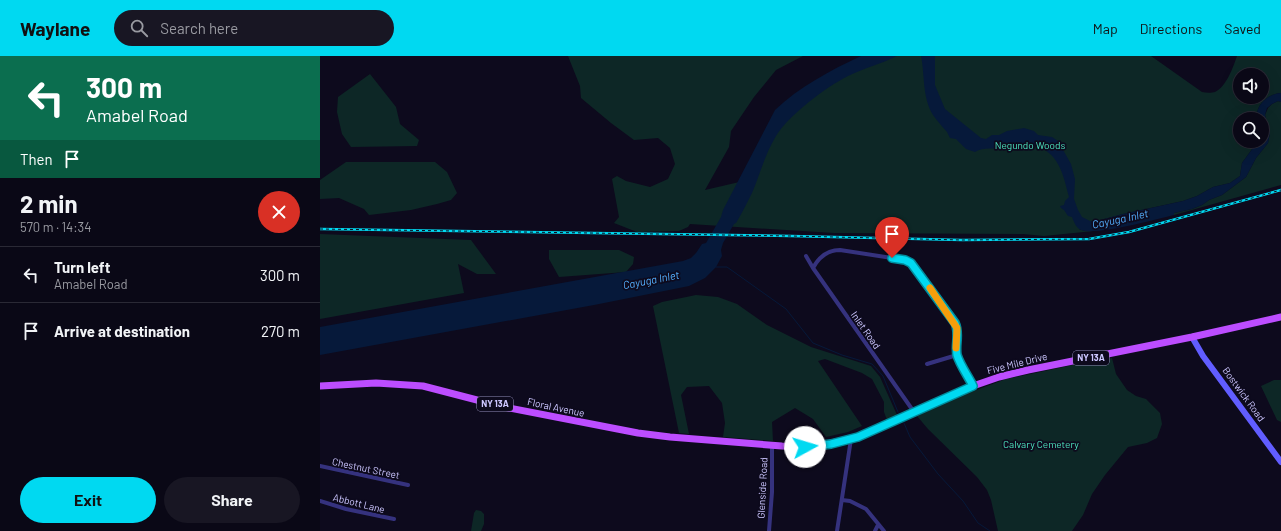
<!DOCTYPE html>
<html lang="en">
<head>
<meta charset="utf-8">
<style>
	:root { --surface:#0a0816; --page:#181623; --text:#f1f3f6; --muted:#999aa1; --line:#2a2935; --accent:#00d9f1 }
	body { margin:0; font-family:Barlow,sans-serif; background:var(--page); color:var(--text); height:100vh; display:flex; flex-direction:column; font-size:15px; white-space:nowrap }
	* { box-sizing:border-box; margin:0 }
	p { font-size:13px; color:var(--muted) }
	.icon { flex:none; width:22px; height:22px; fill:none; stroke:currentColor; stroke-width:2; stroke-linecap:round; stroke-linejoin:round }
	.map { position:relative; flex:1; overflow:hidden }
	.side { display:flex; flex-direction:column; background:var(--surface); width:320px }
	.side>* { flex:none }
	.hud { background:#0b6e4f; color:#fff; overflow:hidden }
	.tools { position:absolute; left:913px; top:12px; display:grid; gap:8px }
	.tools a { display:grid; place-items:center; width:36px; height:36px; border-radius:50%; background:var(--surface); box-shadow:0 4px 16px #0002,0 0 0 1px var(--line); font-size:20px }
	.pin { position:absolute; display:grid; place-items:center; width:34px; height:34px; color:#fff; margin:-41px -17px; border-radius:50% 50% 50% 0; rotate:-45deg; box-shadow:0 0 4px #0007 }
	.pin .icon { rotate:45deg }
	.me { position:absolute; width:44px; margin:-22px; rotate:84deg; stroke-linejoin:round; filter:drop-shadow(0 0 3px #0008) }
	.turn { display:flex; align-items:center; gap:14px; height:84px; padding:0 20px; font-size:18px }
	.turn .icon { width:52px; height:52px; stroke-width:2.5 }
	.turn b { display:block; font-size:28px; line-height:34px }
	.then { display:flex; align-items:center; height:38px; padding:0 20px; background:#0003; gap:8px; font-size:15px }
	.round { display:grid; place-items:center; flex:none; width:42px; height:42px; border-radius:21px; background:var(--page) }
	.overview { display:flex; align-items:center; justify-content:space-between; height:68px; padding:0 20px }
	h1 { font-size:24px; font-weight:700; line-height:30px }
	.primary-button { display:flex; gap:8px; margin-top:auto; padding:8px 20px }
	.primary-button a { flex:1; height:46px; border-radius:24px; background:var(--accent); color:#111; font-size:16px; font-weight:700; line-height:46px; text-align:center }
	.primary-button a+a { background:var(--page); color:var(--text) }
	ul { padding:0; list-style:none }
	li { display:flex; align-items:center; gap:12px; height:56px; padding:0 20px; border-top:1px solid var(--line) }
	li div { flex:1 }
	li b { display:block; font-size:15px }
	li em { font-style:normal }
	header { display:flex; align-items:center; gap:24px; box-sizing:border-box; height:56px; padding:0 20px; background:var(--accent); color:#111 }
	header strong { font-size:19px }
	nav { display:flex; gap:22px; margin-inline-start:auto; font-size:14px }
	.search { width:280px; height:36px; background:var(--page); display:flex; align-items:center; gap:10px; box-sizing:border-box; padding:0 14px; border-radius:22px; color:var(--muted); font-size:15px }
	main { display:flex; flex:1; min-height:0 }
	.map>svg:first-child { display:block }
</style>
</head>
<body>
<header>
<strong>Waylane</strong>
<div class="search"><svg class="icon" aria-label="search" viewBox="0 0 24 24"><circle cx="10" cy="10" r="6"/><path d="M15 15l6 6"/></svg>Search here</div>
<nav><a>Map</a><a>Directions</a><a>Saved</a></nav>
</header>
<main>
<section class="side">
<div class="hud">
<div class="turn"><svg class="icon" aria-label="left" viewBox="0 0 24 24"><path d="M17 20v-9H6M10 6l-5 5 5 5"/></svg><div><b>300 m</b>Amabel Road</div></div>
<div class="then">Then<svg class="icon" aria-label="arrive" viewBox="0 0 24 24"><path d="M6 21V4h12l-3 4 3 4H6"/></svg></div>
</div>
<div class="overview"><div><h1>2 min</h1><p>570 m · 14:34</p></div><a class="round" style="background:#d93025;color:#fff"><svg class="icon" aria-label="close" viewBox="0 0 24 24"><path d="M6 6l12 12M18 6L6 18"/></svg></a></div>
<ul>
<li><svg class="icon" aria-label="left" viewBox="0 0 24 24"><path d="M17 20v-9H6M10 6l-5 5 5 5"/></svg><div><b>Turn left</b><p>Amabel Road</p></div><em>300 m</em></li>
<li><svg class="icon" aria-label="arrive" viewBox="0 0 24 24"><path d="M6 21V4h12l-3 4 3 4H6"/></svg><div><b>Arrive at destination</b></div><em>270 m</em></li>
</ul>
<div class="primary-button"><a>Exit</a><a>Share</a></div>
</section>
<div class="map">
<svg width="961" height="475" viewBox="0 0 961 475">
	<rect width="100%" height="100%" fill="#0d0a1d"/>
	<path fill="#0d2726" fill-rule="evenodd" d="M248,0h235l-27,14 -22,27 -23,34 -2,16 -24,43 43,-10 31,-63 98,-61h274l51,36c4,1 10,1 13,0 12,-6 18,-25 22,-36h44v37c-13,1 -26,12 -24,26h-17v22h18l-16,22 -2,13 -10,7 -17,4 -16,9 -14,5 -60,13 -26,7h-7l-11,8 6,2h9l-50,5 -21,-2 -189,-1 -144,-9 -2,3 -9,4 -42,1 -23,-9 5,-6 -7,-38 5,-3 9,5 24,6 18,-8 7,-15 -5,-16 -12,-10 -24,2 -23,-17 -30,-25 -1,-12zM920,19h22v22h-22z
		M50,18l26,33 4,17 19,16 -2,6 -66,1 -9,-13 -5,-22 1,-15z
		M958,45l3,1v83l-107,30v-2l18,-4 10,-4 7,-5 13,-5 24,-18 10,-19 12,-15 2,-10 -5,-18 3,-7 4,-4z
		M26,106h89l12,10 10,21 -6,7 -14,4 -26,6 -42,5 -5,-6 -25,-11 -19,1v-19z
		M0,178l151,6 25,34h-19l-19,-10 6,29 -144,26z
		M229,194h70l15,7 -1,7 -7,8 -67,5 -10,-18z
		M376,239l22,2 19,7 30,21 44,22 60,19 9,11 17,38 -10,5 -3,-8v-10l-12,-23 -10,-6 -37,-14 -7,2 44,65 -14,6 -22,5 -13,-18 -18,-11 -23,14 1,19 -50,-4 2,-14 -3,-20 -13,-17 -22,1 -6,8 8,39 -10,-1 -26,-127 9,-4z
		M792,302l4,16 11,16 9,6 10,3 14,14 2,11 -5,14 -10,5 -19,4 -23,28 -13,19 -9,21 -11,16h-74l-7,-31 -4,-10 -10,-13 -49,-48 -11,-13 46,-21 43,-16 67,-14z
		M954,324h7v42l-4,-2 -16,-34z
		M156,454l5,1 3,3v10l-3,7h-10l3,-18z"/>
	<path fill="#06193a" d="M541,0h36c-16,8 -33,12 -49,20 -22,11 -59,39 -72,60 -11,18 -16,38 -24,57 -5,10 -10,20 -16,30l-2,1 -11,19 -2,7 1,6 -6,11 -11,11 -16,8 -95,19 -274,50v-28l363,-66 8,-3 5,-5 6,-9 4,-1 15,-26 2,-7 52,-100c24,-23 56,-40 86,-54z
		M601,0h14v29l10,24 36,29 5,1 6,-4h7l8,-4 17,-3 10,3 4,4 14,2 6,4 13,23 4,15 -1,20 4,11 4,7 8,4h7l26,-7 60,-13 14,-5 16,-9 17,-4 10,-7 2,-13 16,-22h4v-22h-5c-2,-14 11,-25 24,-26v9l-3,-1 -6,3 -5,4 -2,7 5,18 -2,10 -12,15 -10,19 -24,18 -13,5 -7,5 -10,4 -18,4v2c-17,4 -79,21 -93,15 -5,-2 -7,-8 -9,-13l-4,-1 -4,-6 -3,-2 -1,-2 4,-1 1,-4 4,-4c-6,-23 -10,-46 -37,-52 -3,-1 -6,-2 -9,-2 -6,0 -12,4 -18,5 -11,2 -21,-2 -30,4l-9,-3 -10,-10 -6,-1 -3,-6c-5,-6 -10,-11 -14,-17 -11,-18 -8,-40 -12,-59z"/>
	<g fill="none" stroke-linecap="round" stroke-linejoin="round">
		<path stroke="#06193a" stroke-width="1" d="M396,211h11l59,42 27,34 29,12 30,9 11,12 15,36
			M584,367l6,14 28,37 25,27 15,22 12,8"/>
		<path stroke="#35327e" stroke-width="4" d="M486,200l7,12 101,144
			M493,212c6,-11 15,-18 27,-18l65,10 6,3 46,65 -1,18 1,9 16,31
			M607,308l30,-9
			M0,410l88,19
			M522,444l8,1 16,8 18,22
			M0,445l26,8 48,10
			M449,475l3,-39v-46
			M517,475l14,-92
			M555,475l3,-6"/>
		<path stroke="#615dff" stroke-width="6" d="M872,281l11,19 78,106"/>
		<path stroke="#bc4dff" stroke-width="7" d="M0,330l56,-3 47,3 81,21 134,26 32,4 112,9 23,1 18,-2 35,-8 115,-51 26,-9 29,-7 164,-33 89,-20"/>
		<g stroke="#00d9f1" stroke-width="2.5">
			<path id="rail" d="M0,173l471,7 171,4 127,-1 40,-7 152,-42"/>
		</g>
		<use href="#rail" stroke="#0d0a1d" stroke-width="1" stroke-dasharray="3" stroke-linecap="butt"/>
	</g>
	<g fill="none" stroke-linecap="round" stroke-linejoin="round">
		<g stroke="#008d9d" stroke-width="10">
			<path id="route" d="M485,391l26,-3 27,-7 115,-51c-5,-10 -13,-21 -16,-31 -2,-11 3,-22 -2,-32l-44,-60 -6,-3 -13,-2"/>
		</g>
		<use href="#route" stroke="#00d9f1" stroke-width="7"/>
		<path stroke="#f59e0b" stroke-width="7" d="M610,232l27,40 -1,20"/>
	</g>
	<g text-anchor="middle" stroke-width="3.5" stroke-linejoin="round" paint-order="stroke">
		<g fill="#0d0a1d" stroke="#938ebb" stroke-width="1">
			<rect x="753" y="295" width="36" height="14" rx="3"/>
			<rect x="157" y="341" width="36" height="14" rx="3"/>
		</g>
		<g font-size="9" font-weight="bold" fill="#ccc6ff">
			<text x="771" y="305">NY 13A</text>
			<text x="175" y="351">NY 13A</text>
		</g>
		<g font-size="10" fill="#4de4be" stroke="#0d0a1d">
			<text x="710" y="93">Negundo Woods</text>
			<text x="721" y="392">Calvary Cemetery</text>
		</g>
		<g font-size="10" fill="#ccc6ff" stroke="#0d0a1d">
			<text transform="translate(546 274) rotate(55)" y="4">Inlet Road</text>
			<text transform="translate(697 307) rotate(-14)" y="4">Five Mile Drive</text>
			<text transform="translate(924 338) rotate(54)" y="4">Bostwick Road</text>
			<text transform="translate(236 351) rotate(12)" y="4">Floral Avenue</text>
			<text transform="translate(46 412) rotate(12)" y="4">Chestnut Street</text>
			<text transform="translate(442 432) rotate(-87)" y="4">Glenside Road</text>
			<text transform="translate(39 447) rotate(14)" y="4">Abbott Lane</text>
		</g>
		<g font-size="11" font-style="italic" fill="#54b0ff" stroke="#0d0a1d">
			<text transform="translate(800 163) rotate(-12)" y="4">Cayuga Inlet</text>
			<text transform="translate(331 224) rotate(-11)" y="4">Cayuga Inlet</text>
		</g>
	</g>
</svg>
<div class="tools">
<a><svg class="icon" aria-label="sound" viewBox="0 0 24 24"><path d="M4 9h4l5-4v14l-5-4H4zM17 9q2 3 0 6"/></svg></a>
<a><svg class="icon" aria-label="search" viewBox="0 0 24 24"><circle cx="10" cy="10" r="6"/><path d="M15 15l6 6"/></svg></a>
</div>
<div class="pin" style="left:572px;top:202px;background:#d93025"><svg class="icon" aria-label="arrive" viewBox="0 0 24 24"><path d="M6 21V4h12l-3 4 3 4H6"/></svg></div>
<svg class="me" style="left:485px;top:391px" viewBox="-20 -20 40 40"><circle r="19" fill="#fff"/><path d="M0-13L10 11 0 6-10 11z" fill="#00d9f1"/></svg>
</div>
</main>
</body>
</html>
